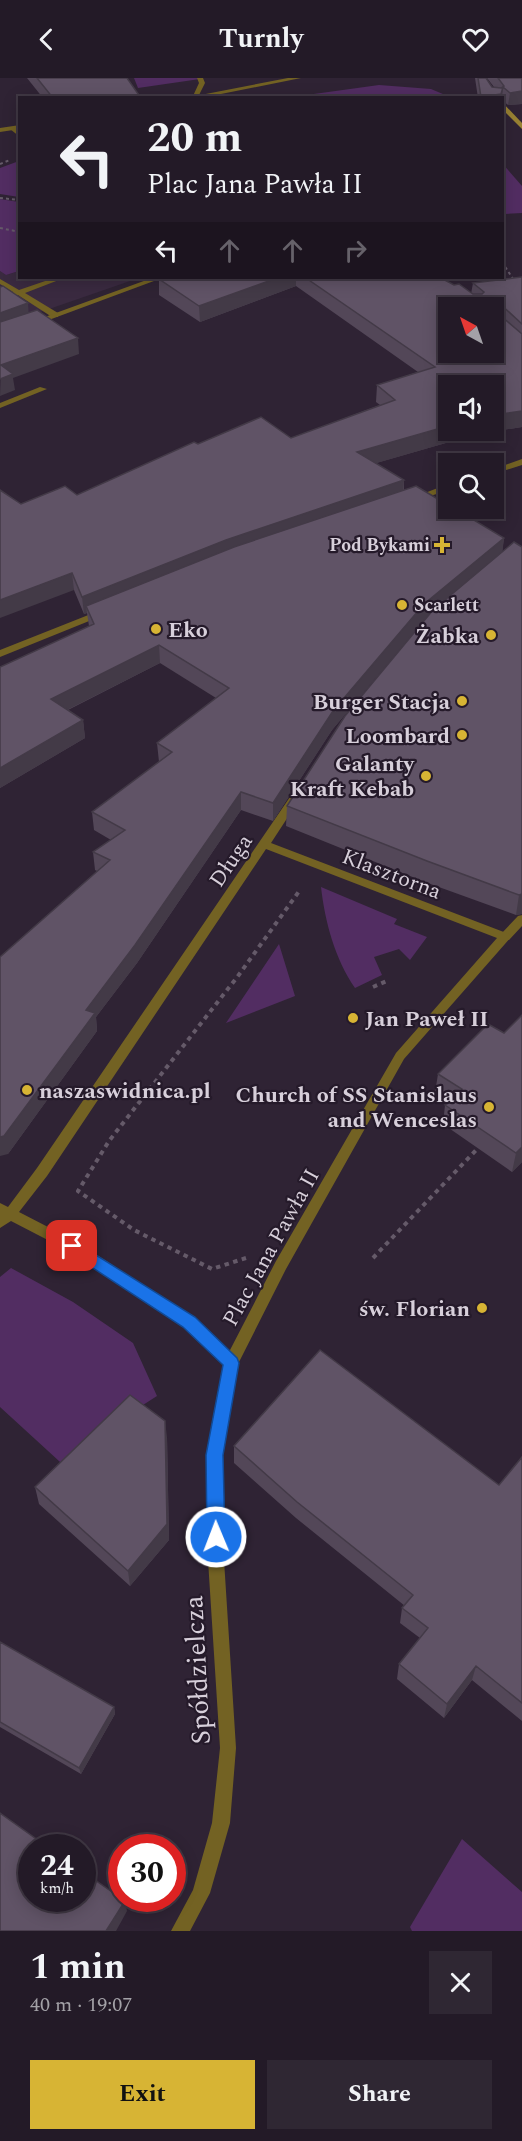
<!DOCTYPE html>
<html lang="en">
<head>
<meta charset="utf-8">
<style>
	:root { --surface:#231a27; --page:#2f2733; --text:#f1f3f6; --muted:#a3a1a7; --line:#403844; --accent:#d7b434 }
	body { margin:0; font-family:Spectral,serif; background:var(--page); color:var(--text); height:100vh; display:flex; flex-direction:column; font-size:22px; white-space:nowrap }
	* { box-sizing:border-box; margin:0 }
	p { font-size:20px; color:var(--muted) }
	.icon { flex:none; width:33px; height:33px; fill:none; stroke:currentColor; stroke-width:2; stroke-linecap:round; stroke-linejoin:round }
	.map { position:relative; height:1853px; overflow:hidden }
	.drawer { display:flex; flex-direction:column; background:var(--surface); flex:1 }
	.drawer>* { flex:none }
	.hud { position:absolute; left:18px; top:18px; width:486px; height:183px; border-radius:0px; box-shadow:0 3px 15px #0003,0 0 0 2px var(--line); background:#231a27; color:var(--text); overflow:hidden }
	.needle { width:39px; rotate:320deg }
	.buttons { position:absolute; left:438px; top:219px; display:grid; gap:12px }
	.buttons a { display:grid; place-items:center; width:66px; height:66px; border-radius:0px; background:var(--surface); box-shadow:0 3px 15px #0003,0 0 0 2px var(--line); font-size:30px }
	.speed { position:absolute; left:18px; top:1756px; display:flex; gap:12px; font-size:30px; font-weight:700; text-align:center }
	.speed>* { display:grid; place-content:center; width:78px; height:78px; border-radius:50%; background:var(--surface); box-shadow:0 3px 15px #0003,0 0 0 2px var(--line); line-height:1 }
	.speed small { font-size:15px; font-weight:400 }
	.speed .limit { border:9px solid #d22; background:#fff; color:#111 }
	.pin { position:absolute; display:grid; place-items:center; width:51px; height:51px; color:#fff; margin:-26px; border-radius:12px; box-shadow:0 3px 9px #0006 }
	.me { position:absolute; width:66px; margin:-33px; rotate:359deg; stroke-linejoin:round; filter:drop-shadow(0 0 4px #0008) }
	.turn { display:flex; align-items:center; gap:21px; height:126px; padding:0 30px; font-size:27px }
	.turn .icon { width:78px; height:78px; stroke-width:2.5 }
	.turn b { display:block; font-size:42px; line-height:51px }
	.lanes { display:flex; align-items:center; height:57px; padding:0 30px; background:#0003; justify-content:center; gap:30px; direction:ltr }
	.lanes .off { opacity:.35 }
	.round { display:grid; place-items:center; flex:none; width:63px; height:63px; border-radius:0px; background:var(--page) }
	.summary { display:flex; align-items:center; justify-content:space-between; height:102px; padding:0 30px }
	h1 { font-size:36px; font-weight:700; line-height:45px }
	.cta { display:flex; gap:12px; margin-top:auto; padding:12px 30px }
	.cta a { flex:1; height:69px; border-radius:0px; background:var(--accent); color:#111; font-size:24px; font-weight:700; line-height:69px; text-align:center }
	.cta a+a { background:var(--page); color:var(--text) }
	header { display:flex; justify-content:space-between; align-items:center; height:78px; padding:0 30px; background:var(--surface); font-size:27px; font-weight:700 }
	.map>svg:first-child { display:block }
</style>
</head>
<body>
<header><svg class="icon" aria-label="back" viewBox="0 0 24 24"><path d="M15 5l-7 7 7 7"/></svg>Turnly<svg class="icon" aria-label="heart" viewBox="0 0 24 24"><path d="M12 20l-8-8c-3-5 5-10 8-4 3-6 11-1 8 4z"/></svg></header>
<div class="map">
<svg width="522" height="1853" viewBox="0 0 522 1853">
	<rect width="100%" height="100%" fill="#2f2334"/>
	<path fill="#3a2a40" d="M0,193l6,4 13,-4 1,7h106l4,3 -130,45z"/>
	<path fill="#522d62" d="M134,0h66v1l-62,9z
		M379,7l52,4 19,8h-158z
		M19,83v36l-19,-3v-26z
		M502,85l20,23v27l-19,1z
		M0,121l19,3v69l-13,4 -6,-4z
		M321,809l76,32 -3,5 33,13 -17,23 -11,-11 -25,8 8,18 -27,13c-20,-29 -30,-66 -34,-101z
		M279,866l16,52 -69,27z
		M11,1190l62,34 60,41 24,53 -25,16 -61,60 -71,-65v-130z
		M462,1761l60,53v39h-110l-2,-4z"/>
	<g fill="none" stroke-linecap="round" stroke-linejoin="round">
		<path stroke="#655a69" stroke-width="2" stroke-dasharray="3 3" stroke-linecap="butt" d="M0,86l10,-4
			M0,120l20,2
			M0,150l20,4
			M502,184l13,20"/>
		<path stroke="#655a69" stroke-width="4" stroke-dasharray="4.5 4.5" stroke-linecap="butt" d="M373,909l16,-7
			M246,1180l-34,11 -78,-39 -56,-39 31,-50 129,-165 62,-86
			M373,1180l107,-112"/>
		<path fill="#736223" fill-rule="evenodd" d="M197,0h6l2,5 -7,14 -4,1 -1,-2 6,-13z
			M54,200h10l-39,15 33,20v4h-6l-34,-22 -18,6v-5l13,-4 -13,-8v-5l19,11z
			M40,309l7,2 -47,19v-5z
			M522,837v11l-13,14h-8l-2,-3 2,-3 17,-18z"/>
		<path fill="#736223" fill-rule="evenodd" d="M10,49h4l6,4v6l-10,-8z
			M152,200h10l-124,46 -7,-2z
			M522,381v6l-28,9v-5z
			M448,406v6l-32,11 -4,-3z
			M101,532l3,1v4l-104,42v-7z
			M294,718l5,4 -28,43 238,91 2,3 -107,122 -118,210 -48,95 -16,91 2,105 12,188 -6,75 -20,70 -20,38h-19l22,-41 19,-67 8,-75 -12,-188v-105l16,-90 -40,-39 -117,-76 -56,-29 -11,7v-25l8,4 29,-39 253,-371zM266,771l231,89 -101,115 -120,208 -47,91 -35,-34 -117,-76 -58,-30 28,-36z"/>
		<path fill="#736223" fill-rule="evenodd" d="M288,0h13l-100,20h-16z
			M20,47v4l-20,3v-4z"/>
		<path fill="#998233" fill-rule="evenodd" d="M502,24l20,21v6l-20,-20z"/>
	</g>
	<path fill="#534758" d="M27,0h100l14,20h-98z
		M475,0h11l6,9h2l-7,-9h35v26l-14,1 -6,-5v-2h-24z
		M522,199v150l-45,7 -101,29 28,17v10l100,48 -2,14 20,-5v367l-6,1 -91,-33 -139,-56 1,-20 135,-183 -90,107 -59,91 -32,-11 -104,153 -41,54 1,14 -89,123 89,-283 -2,-1 -2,-18 18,-12 -17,-10 -2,-18 67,-50 -2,-19 59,-45 -56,-35 -92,47 15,10 2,18 -85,50v-121l89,-41 -2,-13 -3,1 -10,-24 -53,-86 56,-9 121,-51 93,-6 89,-33 -4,-3 1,-17 41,-13 -122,-86 -96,36 -41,-27v-16l4,-1h278l30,16 2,-11z
		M504,955l18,129 -10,10 -69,-48 2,-19 4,-3 -14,-9 3,-19z
		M167,1359l2,103 -39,46 -91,-82 -4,-17z
		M234,1368l265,39 23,-28v264l-50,-41 -28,38 -47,-39 2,-15 21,-26 -20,-15 2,-15 3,-2 -109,-88 -62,-55z
		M0,1564l114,65 1,7 -34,60 -81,-47z"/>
	<path fill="#433a47" d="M503,9l-1,11h-22l1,-1z
		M522,13v13l-14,1 2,-12z
		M277,200h19v8l-96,36 -1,-16z
		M28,225l1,16 -29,11v-17z
		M78,260l1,16 -66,24 2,12 -15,6 1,-31z
		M522,333v16l-45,7 -121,35 1,-17 91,-26v4h46v-15z
		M404,402l-1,17 -317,109 1,7 -3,1 -2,-17 144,-57z
		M504,460l-2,18 -80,67 -90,107 -59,91v-18l60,-92 91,-107z
		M72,495l2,17 -74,28v-18z
		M159,567l1,18 -107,54 -2,-18z
		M83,642l2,18 -85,50v-20z
		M241,714v18l-104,153 -41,54 1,14 -89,123 -8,2v-19l86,-127z
		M522,816v20l-6,1 3,-20z
		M522,1069v15l-10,10 4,-19z
		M165,1343l2,16 2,103 -39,46 -2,-15z
		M476,1588l-4,14 -28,38 3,-14z
		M114,1629l1,7 -34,60 -2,-6z
		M125,1823l2,10 -11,20h-10z"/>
	<path fill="#605366" stroke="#433a47" stroke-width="1.5" fill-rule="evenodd" d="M37,0h90l14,20h-88z
		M478,0h8l6,9 9,1 3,-2 -6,-8h24v13l-12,2 -7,-6 -2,7 -20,3z
		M522,199v47l-25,-23h-3v9l28,24v77l-28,4v-29h-46v40l-91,26 47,28 -178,60 -144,57 -10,-24 -72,27v-110l21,14 44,-18 12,9 117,-53 4,2 63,-27 30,21 104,-38 -18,-15 58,-18 -129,-89h135l13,7 5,-1 14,10h9l2,-2 -11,-9zM448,230h46v44h-46z
		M163,200h114l-78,28 -40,-27z
		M3,208l25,17 -28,10v-26z
		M37,232l41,28 -77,27 12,9 -13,5v-57z
		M416,408l32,19v3h6l50,30 -80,66 -91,107 -60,92 -32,-11 -106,153 -49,65 9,3 -91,123 -4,1v-180l110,-97 -17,-8 32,-22 -33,-18 80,-60 -15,-9 72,-55 -70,-43 -108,54 32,21 -83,48v-101l94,-43 -8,-18 148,-59z
		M514,464l8,5v347l-3,1 -92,-34 -140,-55 58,-90 88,-106z
		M522,937v132l-6,6 -71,-48 17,-16 -24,-15 50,-50 16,9z
		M320,1272l179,135 23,-28v246l-46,-37 -29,38 -48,-40 29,-36 -26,-20 11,-13 -116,-93 -63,-56z
		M130,1317l35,26 2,103 -39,47 -93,-84z
		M0,1564l114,65 -35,61 -79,-46z
		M0,1735l49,35h-17v51h50v-28l43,30 -19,30h-106z"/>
	<path fill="#1a73e8" stroke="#114b97" stroke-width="1.5" d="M72,1162l123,77 42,41 2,5 -16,92 2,82 -3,6 -6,2 -6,-2 -3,-6 -1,-82 17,-90 -40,-38 -116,-76 -2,-5 2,-4z"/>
	<g fill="#d7b434" stroke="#251a2a" stroke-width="2">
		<path d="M439 458h6v6h6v6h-6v6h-6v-6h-6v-6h6z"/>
		<circle cx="402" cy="527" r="6"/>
		<circle cx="156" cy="551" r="6"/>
		<circle cx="491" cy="557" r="6"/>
		<circle cx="462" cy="623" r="6"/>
		<circle cx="462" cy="657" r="6"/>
		<circle cx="426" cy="698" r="6"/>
		<circle cx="353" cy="940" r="6"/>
		<circle cx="27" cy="1012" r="6"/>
		<circle cx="489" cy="1029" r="6"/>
		<circle cx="482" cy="1230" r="6"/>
	</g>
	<g text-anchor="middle" stroke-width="4.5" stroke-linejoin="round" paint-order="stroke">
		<g font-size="18" font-weight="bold" fill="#d7cfda" stroke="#251a2a" text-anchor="end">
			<text x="430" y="473">Pod Bykami</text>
			<text x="414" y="533" text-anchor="start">Scarlett</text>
		</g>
		<g font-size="22" font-weight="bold" fill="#d7cfda" stroke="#251a2a" text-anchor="end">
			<text x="168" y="559" text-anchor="start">Eko</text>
			<text x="479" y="565">Żabka</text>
			<text x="450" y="631">Burger Stacja</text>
			<text x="450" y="665">Loombard</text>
			<text x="414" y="693">Galanty<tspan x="414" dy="25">Kraft Kebab</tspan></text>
			<text x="365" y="948" text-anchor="start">Jan Paweł II</text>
			<text x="39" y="1020" text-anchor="start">naszaswidnica.pl</text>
			<text x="477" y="1024">Church of SS Stanislaus<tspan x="477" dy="25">and Wenceslas</tspan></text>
			<text x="470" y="1238">św. Florian</text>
		</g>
		<g font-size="22" fill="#d7cfda" stroke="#251a2a">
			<text transform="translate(230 782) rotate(-56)" y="8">Długa</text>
			<text transform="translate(392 795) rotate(21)" y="8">Klasztorna</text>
			<text transform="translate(270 1169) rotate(-61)" y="8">Plac Jana Pawła II</text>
		</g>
		<g font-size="27" fill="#d7cfda" stroke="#251a2a">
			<text transform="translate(197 1592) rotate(-93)" y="9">Spółdzielcza</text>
		</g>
	</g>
</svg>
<div class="buttons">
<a><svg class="needle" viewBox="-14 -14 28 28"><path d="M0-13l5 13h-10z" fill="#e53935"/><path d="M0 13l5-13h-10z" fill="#a3a1a7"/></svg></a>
<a><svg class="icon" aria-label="sound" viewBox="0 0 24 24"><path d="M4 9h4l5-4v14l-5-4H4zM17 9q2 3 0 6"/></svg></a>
<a><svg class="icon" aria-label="search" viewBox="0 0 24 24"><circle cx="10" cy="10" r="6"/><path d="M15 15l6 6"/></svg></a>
</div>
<div class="speed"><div>24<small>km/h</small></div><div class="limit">30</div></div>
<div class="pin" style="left:72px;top:1168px;background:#d93025"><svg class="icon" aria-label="arrive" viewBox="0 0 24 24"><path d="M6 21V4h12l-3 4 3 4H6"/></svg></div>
<svg class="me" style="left:216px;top:1459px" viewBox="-20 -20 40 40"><circle r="17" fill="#1a73e8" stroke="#fff" stroke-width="3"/><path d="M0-11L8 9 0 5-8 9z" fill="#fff"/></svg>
<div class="hud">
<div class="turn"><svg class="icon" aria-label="left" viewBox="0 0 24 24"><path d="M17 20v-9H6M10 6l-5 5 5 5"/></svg><div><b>20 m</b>Plac Jana Pawła II</div></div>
<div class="lanes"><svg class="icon" aria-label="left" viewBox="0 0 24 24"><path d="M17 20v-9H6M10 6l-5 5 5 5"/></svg><svg class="icon off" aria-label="ahead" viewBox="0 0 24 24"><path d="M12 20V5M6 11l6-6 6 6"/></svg><svg class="icon off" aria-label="ahead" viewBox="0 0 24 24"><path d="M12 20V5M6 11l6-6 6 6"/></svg><svg class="icon off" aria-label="right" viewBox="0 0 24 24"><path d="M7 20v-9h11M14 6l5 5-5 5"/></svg></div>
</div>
</div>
<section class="drawer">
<div class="summary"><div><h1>1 min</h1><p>40 m · 19:07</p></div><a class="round"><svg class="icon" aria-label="close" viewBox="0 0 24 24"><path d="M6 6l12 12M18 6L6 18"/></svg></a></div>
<div class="cta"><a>Exit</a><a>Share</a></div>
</section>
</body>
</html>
